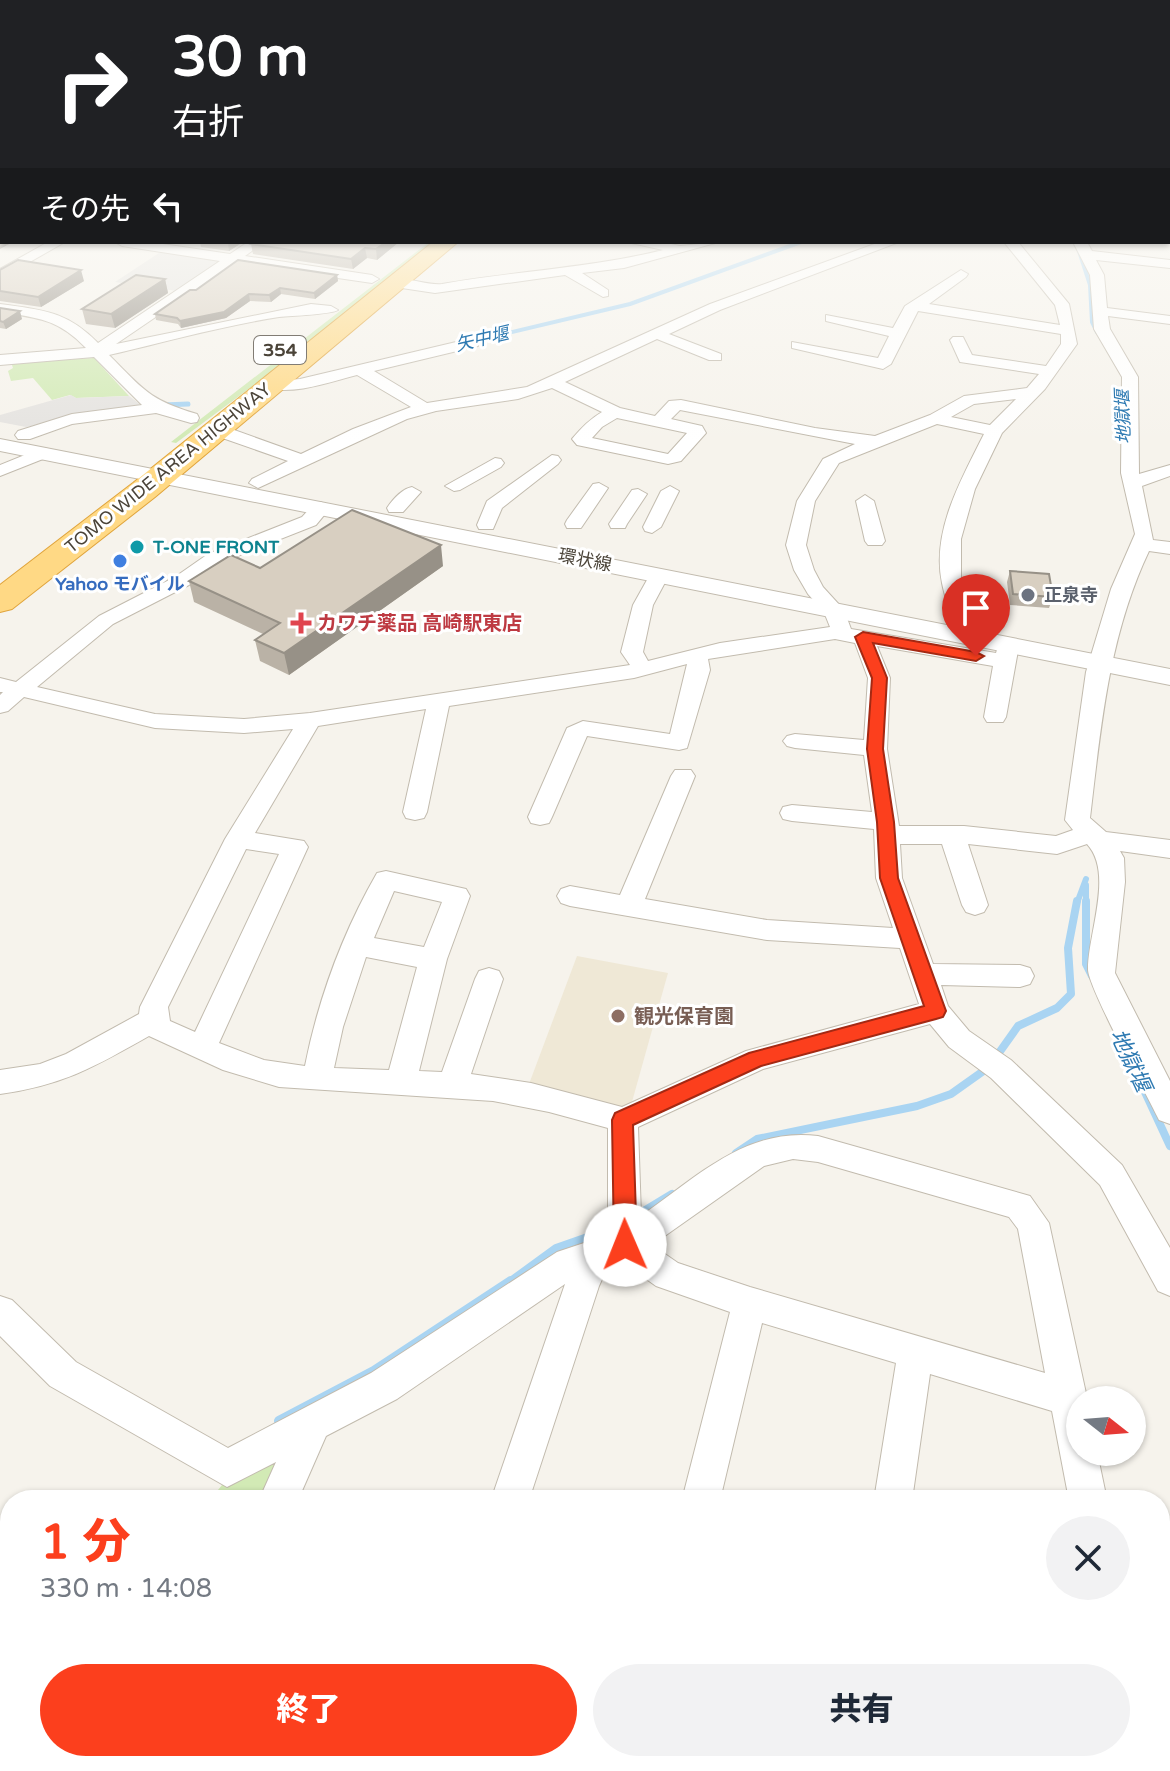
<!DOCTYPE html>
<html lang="ja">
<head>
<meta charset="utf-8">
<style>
	:root { --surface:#fff; --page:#f2f2f3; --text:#1f2937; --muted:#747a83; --accent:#fc3f1d }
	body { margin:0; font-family:"Varela Round","Noto Sans JP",sans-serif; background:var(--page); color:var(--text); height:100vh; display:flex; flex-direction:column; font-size:30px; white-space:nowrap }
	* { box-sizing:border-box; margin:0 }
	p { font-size:26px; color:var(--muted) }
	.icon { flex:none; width:44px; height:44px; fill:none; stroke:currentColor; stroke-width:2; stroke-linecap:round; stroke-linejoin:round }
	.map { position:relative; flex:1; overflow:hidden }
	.details { position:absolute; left:0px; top:1490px; width:1170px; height:282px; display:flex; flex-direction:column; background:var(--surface); border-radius:32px 32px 0 0; box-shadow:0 2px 6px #0004 }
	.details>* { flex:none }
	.guide { position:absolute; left:0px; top:0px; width:1170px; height:244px; box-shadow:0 2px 6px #0004; background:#202124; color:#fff; overflow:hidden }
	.needle { width:52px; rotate:107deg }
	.buttons { position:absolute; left:1066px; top:1386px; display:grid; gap:16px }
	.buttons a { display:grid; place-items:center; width:80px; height:80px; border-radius:50%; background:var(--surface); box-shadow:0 2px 6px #0004; font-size:40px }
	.pin { position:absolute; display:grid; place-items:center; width:68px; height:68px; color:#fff; margin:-82px -34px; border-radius:50% 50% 50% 0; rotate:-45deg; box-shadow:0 0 8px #0007 }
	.pin .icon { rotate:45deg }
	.me { position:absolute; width:88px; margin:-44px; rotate:359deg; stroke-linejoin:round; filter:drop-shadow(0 0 6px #0008) }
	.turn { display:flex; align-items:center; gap:28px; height:168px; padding:0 40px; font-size:36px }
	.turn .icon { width:104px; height:104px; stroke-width:2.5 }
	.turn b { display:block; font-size:56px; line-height:68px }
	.then { display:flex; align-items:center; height:76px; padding:0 40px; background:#0003; gap:16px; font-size:30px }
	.round { display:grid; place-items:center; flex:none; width:84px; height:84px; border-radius:42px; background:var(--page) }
	.summary { display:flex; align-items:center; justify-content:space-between; height:136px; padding:0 40px }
	h1 { font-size:48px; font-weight:800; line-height:60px; color:var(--accent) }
	.primary-button { display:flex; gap:16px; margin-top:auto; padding:16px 40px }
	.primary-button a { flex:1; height:92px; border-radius:48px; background:var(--accent); color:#fff; font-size:32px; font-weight:800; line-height:92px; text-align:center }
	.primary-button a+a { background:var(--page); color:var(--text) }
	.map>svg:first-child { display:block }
</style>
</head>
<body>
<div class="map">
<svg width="1170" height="1771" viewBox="0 0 1170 1771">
	<rect width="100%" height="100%" fill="#f6f3ec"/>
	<path fill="#efe8d6" d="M577,956l91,17 -38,136 -101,-25z"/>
	<path fill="#d2eab5" d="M429,242h9l-165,129 -97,72 -5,-1z
		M94,358l35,38 -53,2 -6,-3 -18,5 -19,-22 -22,3 -3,-10 5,-3 -2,-6z
		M279,1460l-19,40h-50l12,-15z
		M10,1761v1h128l-5,9h-122l-6,-4z"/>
	<path fill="#e5e3e0" d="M162,251l58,9 1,2 -44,29 -62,-9z
		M71,395l5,3 53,-2 12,9 -115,22 -26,-5v-7z"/>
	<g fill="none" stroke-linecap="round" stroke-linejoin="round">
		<path stroke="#a9d4f2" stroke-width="4" d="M1076,242l14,43 2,37 5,10
			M470,342l160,-38 171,-62"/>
		<path stroke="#a9d4f2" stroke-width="5" d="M163,405l25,-1"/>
		<path stroke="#a9d4f2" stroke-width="6" d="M1086,885v18
			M1077,903l9,-24"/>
		<path stroke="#a9d4f2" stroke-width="8" d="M1086,901v63l6,12
			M996,1057l22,-31 39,-18 14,-14 -3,-46 9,-47
			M1145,1092l25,54
			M736,1153l21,-14 160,-33 34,-12 38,-27
			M634,1217l38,-23
			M508,1283l48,-35 60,-21"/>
		<path stroke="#a9d4f2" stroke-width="10" d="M279,1421l95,-50 137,-90"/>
		<g stroke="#c2bbae" stroke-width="2">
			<path id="minor" d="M1168,219l2,1v8l-2,-1z
				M48,242h17l-65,37v-10z
				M115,242h34l81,12 18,-12h16l-19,14 127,19 7,4 -7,4 -137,-20 -119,81 195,-40 20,2 7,4c-5,4 -47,6 -59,7 -57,9 -114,25 -170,38 34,34 40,45 88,59l2,4 -2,4 -6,1 -35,-10 -84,11 -42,15h-12l-3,-4 3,-4 54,-17 70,-9 -48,-48 -94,8v-10l86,-7c-28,-29 -47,-30 -86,-36v-8c43,6 67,7 98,39l122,-82 -98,-15z
				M627,242h35l18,4 39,-4 -95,26 -42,5 26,17v6l-5,1 -38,-22 -130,18 -40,-6 -7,-4c13,-10 37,3 54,1 73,-13 149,-16 221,-34z
				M880,242h19l-179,68 -51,24 52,20v6h-12l-52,-21 -92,43 55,26 35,8 14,-15 12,-1 134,28 60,8 55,-21 34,-19 63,-8 12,-14 -79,-12 -10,-22 3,-3h10l9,18 74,11 15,-22v-10l-143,-23 -27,53 -8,5 -91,-21v-6l86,16 11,-22 -63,-15v-6l67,13 12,-22 56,-36 7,4 -2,3 -37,27 131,21 -5,-20 -51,-63h14l51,62 8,40 -32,45 -43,44 -27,56 -14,50v41l12,39 -3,4h-14l-3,-4c-4,-12 -9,-24 -11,-36 -11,-52 20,-105 42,-149l-47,-10 -98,39 -24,38 -9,44 8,25 9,17 21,23 7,19 145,24 4,-13h16l3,5 -13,72 -3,5h-16l-3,-5 9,-51 -116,-20 13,32 -3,71 12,77h65l92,10 17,-6 -8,-10 21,-148 25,-83 24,-55 -14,-61 1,-96 -28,-48 -4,-54 -17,-33h14l5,9 78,9v8l-74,-8 8,15 3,33 63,8v8l-62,-8 2,13 28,48 1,97 31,-9v11l-28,10 11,54 17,2v12l-21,-3c-40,84 -48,174 -59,267l16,14 64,8v18l-50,-7 4,7 1,24 -10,91 55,108v43l-11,-4c-11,-23 -72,-135 -71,-151 0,-36 26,-96 -1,-125l-30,10 -89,-10 20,61 -4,7 -9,3 -9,-3 -4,-7 -20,-61h-42l2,34 31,86 87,1 10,3 4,8 -4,8 -10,3 -79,-2 7,21 21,25 42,29 111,105 48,83v48l-12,-5 -58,-106 -109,-107 -42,-31 -19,-23 -167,45 -125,58 3,89c56,-39 105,-89 177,-80l212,60 19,27 38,175 -7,2v52h17l10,48h-38l-17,-89 -122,-37 -18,126h-38l22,-137 -134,-40 -42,177h-38l48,-188 -74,-26 -35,-25 -13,5 -9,20 -70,214h-38l74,-216 -168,115 -71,37 -28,64h-39l17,-38 -49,25 -177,-101 -50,-50v-40l12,4 64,62 152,86 143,-75 186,-121 51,-17v-107l-59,-16 -56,-11 -214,-14 -56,-17 -74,-34c-55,31 -85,49 -149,58v-24l40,-6 26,-10 73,-40 1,-7 85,-168 68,-110 -49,4 -89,-5 -131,-31 -16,14 -8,2v-18l3,-3h-3v-14l16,4 83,-66 76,-39 33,-23 94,-37 12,-13 7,-2 9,6 -14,17 -94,37 -33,23 -76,39 -76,63 118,27 89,5 66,-6 320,-48 -9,-13 12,-47 19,-34 7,-2 10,6 -16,30 -10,47 5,9 72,-18 110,-16 -6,-15 -16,-18 -14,-24 -8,-25 11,-44 26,-42 32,-15 -175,-34 -9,9 31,7 4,7 -25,28 -13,3 -91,-19 -5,-6c9,-11 18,-20 30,-27l-50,-24 -34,11 -82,12 -29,8 -149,69 -9,-5 3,-4 36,-18 -77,-27 -3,-4 3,-4h12l78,28 52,-25 58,-22 -54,-32c-28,7 -61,20 -91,13v-6l34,-3 173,-41 5,2v6l-104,25 53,32 100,-16 183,-83zM1016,399l-26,26 -39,-8 23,-13zM617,418l70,15 -19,21 -76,-16 10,-11zM835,639l20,4 13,35 -4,62 -69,-6 -8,2 -4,5 4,5 8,2 69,7 8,57 -80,-7 -9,2 -3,6 3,6 9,2 82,8 2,49 17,50 -126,-8 -122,-21 50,-123 -4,-6h-16l-4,6 -51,119 -50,-9 -9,3 -4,7 4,7 9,3 197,34 133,8 19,56 -173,47 -124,56 -91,-24 -60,-9 32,-95 -4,-8 -10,-3 -10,3 -4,8 -33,93 -23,-1 28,-112 23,-63 -4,-7 -80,-18 -9,2c-34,59 -59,127 -72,193l-41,-6 -45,-17 89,-196 -4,-6 -49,-8 63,-107 108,-17 -23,103 3,6 9,2 9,-2 3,-6 22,-106 185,-28 53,-14 -17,70 -87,-13 -16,7 -39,89 3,6 9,2 9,-2 3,-6 35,-81 92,14 8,-2 23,-78 -2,-11zM246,849l33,5 -84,178 -25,-11 -2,-14zM394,891l48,11 -18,45 -50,-9zM366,957l51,10 -28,103 -55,-2 9,-41zM793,1159l25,3 191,55 9,12 27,144 -295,-86 -72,-24 -26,-18 112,-79z
				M42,448l6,1 3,4 -3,4 -48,19v-11z
				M552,455l6,1 3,4 -3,4 -56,44 -9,21h-14l-2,-4 10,-24z
				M495,458l6,1 3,4 -3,4 -41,23 -6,1 -9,-5z
				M599,483l9,5 -27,40h-14l-2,-4 2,-4 26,-36z
				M670,486l9,5 -18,36 -9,6 -7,-2 -2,-4 18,-36z
				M412,487l9,5 -18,20h-14l-2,-4c6,-9 15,-19 25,-21z
				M638,489l9,5 -20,30 -2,4h-14l-2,-4 23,-34z
				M865,495l9,6 11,40 -3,4h-14l-3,-4 -9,-40z
				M137,1762h44l-4,9h-44z
				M400,1762h44l-3,9h-44z
				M614,1762h44l-2,9h-44z
				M831,1762h44l-1,9h-44z"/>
		</g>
		<g stroke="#c2bbae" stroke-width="2">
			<path id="tertiary" d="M0,439l1170,230v16l-1170,-234z"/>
		</g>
		<g stroke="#e0a43c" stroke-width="2">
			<path id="trunk" d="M433,242h25l-303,255 -143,112 -12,3v-27l133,-102z"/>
		</g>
		<use href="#minor" fill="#fff" fill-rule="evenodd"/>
		<use href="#tertiary" fill="#fff" fill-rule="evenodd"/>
		<use href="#trunk" fill="#ffd985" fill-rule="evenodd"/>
	</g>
	<path fill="#bab2a6" d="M200,242h43l-14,9 -28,-4z
		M254,242h145l-22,18 -10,-2 -14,11 -100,-15 -2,-10z
		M0,270l84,11 -43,26 -41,-6z
		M337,275l1,6 -23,18 -34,-5 -10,8 -21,-1 -24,17 -45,10 -3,-4 -22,-4 -1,-6z
		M165,279l3,14 -53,35 -29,-4 -4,-15z
		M0,308l22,11 -16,10 -6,-1z
		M443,566l-154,109 -29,-14 -5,-21 8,-6 -69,-32 -5,-21 71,-13z
		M1010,571l43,26 -4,11 -39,-3 -3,-23z"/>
	<path fill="#979187" d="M2,236v6h11l-13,7v-12z
		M228,242h15l-14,9z
		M386,242h13l-22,18 -1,-11z
		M365,248l2,10 -14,11 -2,-10z
		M81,270l3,11 -43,26 -3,-10z
		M337,275l1,6 -23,18 -1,-6z
		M165,279l3,14 -53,35 -4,-14z
		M280,288l1,6 -10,8 -2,-7z
		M249,294l1,7 -24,17 -45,10 -1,-7z
		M20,311l2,8 -16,10 -3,-7z
		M441,545l2,21 -154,109 -5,-22z"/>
	<path fill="#d8cfc1" stroke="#979187" stroke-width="2" d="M0,195h2v41l-2,1v-19l2,-1 -1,-10 -1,1z
		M254,242h132l-10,7 -11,-1 -14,11 -100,-15z
		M18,260l63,10 -43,27 -38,-6v-21z
		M238,260l99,15 -23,18 -34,-5 -11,7 -20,-1 -25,18 -44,9 -3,-3 -22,-4 35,-24h6z
		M136,275l29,4 -54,35 -29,-5z
		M0,308l20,3 -17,11 -3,-1z
		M352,510l89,35 -157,108 -29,-13 25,-17 -91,-42 42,-26 29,13z
		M1010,571l39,3 4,23 -40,-3z"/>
	<linearGradient id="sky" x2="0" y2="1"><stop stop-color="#8fc1ec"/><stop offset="0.44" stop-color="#fbfaf6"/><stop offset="1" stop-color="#fbfaf6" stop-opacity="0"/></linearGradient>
	<rect width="1170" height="443" fill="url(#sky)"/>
	<path fill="#fc3f1d" stroke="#a42913" stroke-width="2" d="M863,632l113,20 8,4 -8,5 -103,-18 14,35 -4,71 11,73 4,56 48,133 -3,6 -7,2 -175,47 -128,59 4,120 -4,8 -8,3 -8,-3 -3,-8 -2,-125 3,-7 134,-60 175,-47 -44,-128 -3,-56 -10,-73 5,-71 -17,-41z"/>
	<circle fill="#0f9aa8" stroke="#fff" stroke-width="3" cx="137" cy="547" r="8"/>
	<circle fill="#3f7fe0" stroke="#fff" stroke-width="3" cx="120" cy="561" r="8"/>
	<circle fill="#6b7280" stroke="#fff" stroke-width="3" cx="1028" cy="595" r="8"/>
	<path fill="#e0444e" stroke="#fff" stroke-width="3" d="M297 611h8v8h8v8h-8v8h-8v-8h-8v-8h8z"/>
	<circle fill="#8d6e63" stroke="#fff" stroke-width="3" cx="618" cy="1016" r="8"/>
	<g text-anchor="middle" stroke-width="6" stroke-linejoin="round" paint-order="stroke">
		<g font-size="18" font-style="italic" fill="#2e7ab2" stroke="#fff">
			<text transform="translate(482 339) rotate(-13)" y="6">矢中堰</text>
			<text transform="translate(1123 417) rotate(-92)" y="6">地獄堰</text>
		</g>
		<rect fill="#fff" stroke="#817c74" stroke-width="2" x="254" y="336" width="52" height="28" rx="6"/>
		<g font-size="18" font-weight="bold" fill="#4b4439">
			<text x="280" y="356">354</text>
		</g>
		<g font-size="18" fill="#4b4439" stroke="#fff">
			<text transform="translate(168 468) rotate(-39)" y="6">TOMO WIDE AREA HIGHWAY</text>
			<text transform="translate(585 560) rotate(11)" y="6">環状線</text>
		</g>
		<g font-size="18" font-weight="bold" fill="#0d838f" stroke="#fff" text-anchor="start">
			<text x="153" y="553">T-ONE FRONT</text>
		</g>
		<g font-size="18" font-weight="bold" fill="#366cbe" stroke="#fff">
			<text x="120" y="590">Yahoo モバイル</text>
		</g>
		<g font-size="18" font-weight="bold" fill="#5b616d" stroke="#fff" text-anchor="start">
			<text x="1044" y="601">正泉寺</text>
		</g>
		<g font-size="20" font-weight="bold" fill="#be3a42" stroke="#fff" text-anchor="start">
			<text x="317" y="630">カワチ薬品 高崎駅東店</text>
		</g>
		<g font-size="20" font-weight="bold" fill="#785e54" stroke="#fff" text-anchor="start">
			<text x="634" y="1023">観光保育園</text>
		</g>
		<g font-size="22" font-style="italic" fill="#2e7ab2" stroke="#fff">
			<text transform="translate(1131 1060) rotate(65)" y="8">地獄堰</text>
		</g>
	</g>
</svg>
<div class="buttons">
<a><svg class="needle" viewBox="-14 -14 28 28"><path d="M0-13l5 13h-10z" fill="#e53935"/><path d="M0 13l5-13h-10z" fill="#747a83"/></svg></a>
</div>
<div class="pin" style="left:976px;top:656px;background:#d93025"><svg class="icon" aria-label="arrive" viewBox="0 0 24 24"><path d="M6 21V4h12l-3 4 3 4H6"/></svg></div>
<svg class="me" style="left:625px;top:1245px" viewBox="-20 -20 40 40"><circle r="19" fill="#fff"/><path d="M0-13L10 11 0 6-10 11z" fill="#fc3f1d"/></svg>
<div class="guide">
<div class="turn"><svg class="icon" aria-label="right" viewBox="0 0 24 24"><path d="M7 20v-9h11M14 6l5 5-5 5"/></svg><div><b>30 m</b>右折</div></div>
<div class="then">その先<svg class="icon" aria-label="left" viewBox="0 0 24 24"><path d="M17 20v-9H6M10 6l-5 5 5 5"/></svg></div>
</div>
<section class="details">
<div class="summary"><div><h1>1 分</h1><p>330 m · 14:08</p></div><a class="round"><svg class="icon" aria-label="close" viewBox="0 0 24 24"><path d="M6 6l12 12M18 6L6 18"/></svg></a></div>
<div class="primary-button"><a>終了</a><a>共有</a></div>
</section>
</div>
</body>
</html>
